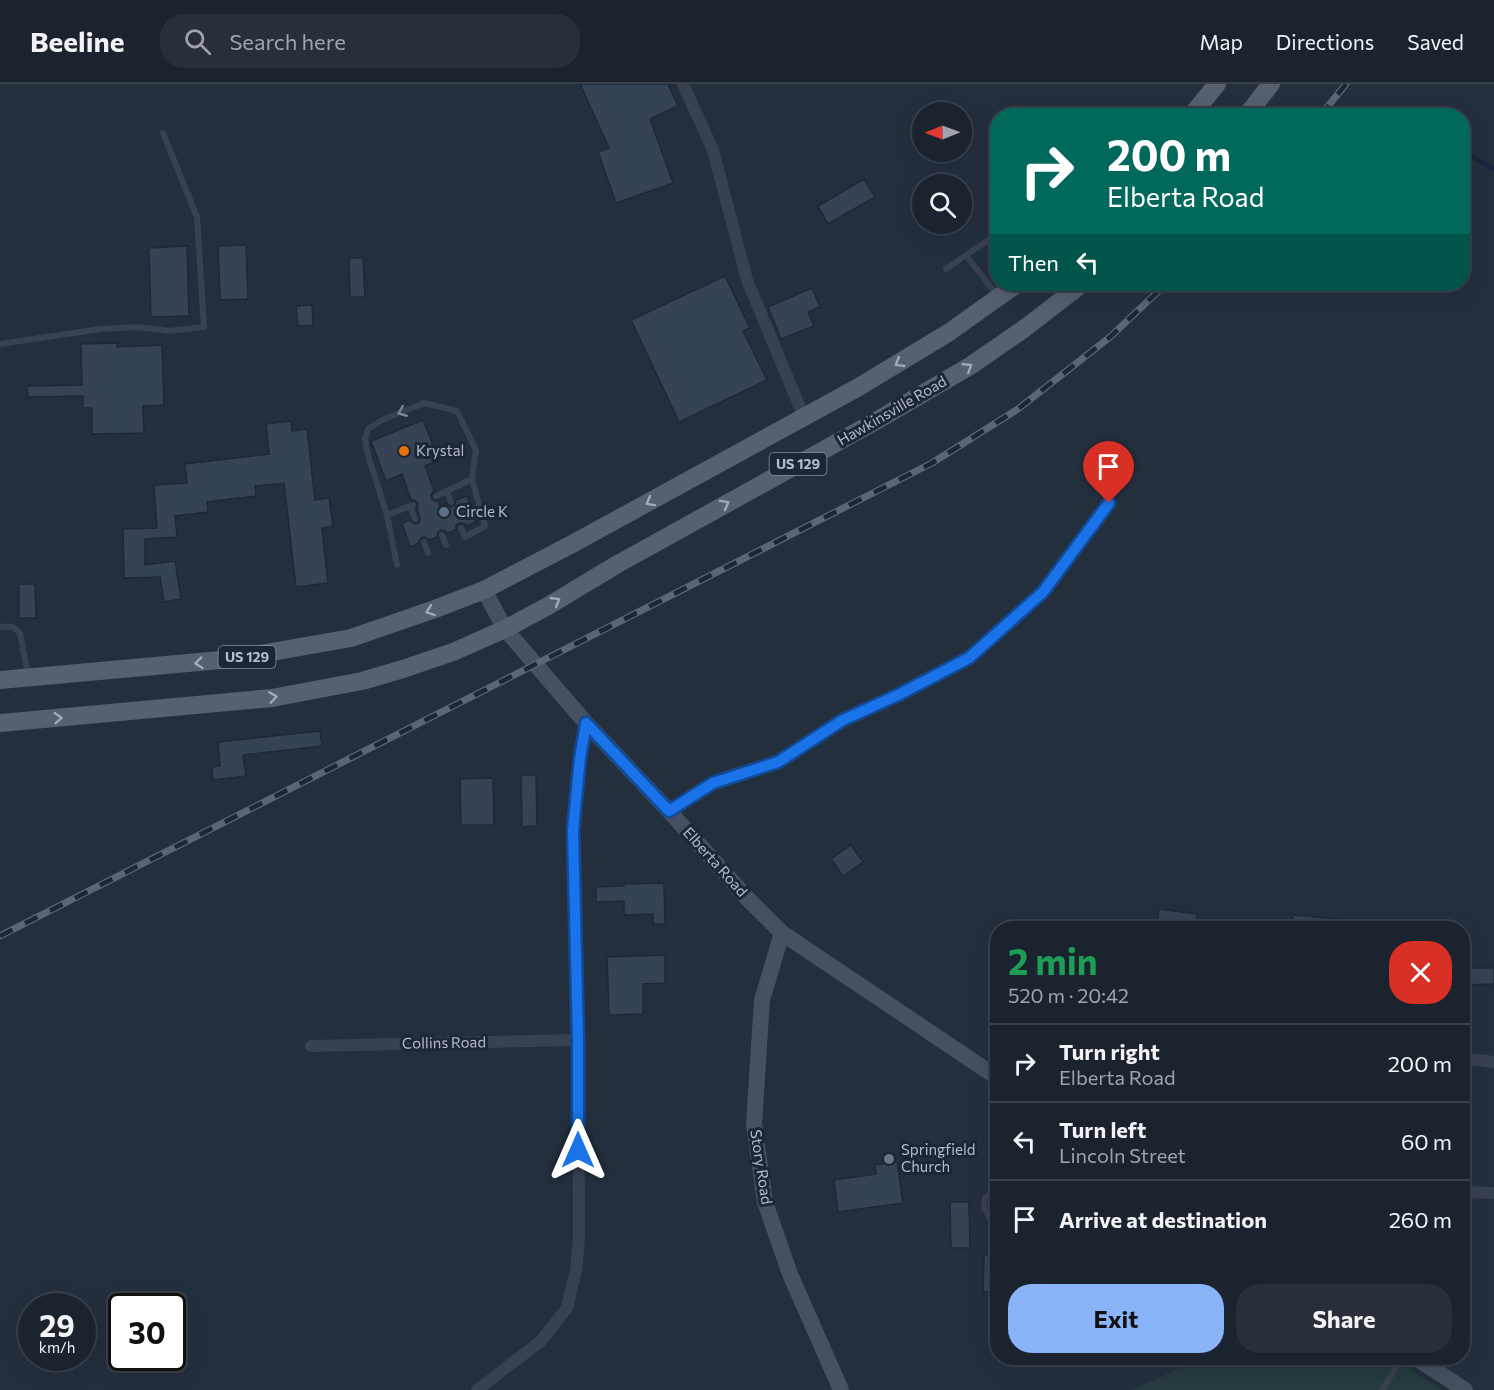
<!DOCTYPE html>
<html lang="en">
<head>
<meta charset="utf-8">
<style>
	:root { --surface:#1b232e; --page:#282f3a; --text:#f1f3f6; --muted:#a0a4aa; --line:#39404a; --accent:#8ab4f8 }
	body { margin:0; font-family:Commissioner,sans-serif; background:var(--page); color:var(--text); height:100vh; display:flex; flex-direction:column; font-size:22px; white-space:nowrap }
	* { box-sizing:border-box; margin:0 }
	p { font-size:20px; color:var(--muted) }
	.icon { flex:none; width:33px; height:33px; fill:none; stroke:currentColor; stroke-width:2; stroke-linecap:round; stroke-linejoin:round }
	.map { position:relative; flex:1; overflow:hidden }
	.details { position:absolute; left:990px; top:837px; width:480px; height:444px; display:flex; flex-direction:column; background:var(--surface); border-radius:24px; box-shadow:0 6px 24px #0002,0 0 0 2px var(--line) }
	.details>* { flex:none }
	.hud { position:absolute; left:990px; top:24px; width:480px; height:183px; border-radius:24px; box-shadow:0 6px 24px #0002,0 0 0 2px var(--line); background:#00695c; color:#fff; overflow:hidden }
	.needle { width:39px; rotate:269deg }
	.buttons { position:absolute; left:912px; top:18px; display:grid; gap:12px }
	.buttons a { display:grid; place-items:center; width:60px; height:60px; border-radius:50%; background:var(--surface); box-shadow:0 6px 24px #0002,0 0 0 2px var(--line); font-size:30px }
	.speed { position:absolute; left:18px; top:1209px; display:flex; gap:12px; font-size:30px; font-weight:700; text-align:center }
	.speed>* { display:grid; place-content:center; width:78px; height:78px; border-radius:50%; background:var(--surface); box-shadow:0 6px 24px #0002,0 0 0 2px var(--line); line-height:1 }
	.speed small { font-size:15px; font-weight:400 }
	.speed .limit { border:3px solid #111; border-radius:9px; background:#fff; color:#111 }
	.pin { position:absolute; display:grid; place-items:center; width:51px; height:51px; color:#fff; margin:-62px -26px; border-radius:50% 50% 50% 0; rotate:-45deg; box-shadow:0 0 6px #0007 }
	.pin .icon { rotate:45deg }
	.me { position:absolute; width:66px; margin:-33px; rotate:0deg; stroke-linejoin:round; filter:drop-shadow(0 0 4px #0008) }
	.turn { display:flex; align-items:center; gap:21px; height:126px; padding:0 18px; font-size:27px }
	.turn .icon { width:78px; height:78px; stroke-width:2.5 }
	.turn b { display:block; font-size:42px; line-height:51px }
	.then { display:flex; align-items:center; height:57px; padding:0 18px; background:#0003; gap:12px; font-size:22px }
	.round { display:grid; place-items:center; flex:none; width:63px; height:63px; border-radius:24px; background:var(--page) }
	.headline { display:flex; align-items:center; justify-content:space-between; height:102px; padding:0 18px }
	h1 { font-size:36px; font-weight:700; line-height:45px; color:#1e9e55 }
	.action { display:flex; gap:12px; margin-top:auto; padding:12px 18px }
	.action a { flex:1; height:69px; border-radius:24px; background:var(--accent); color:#111; font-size:24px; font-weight:700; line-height:69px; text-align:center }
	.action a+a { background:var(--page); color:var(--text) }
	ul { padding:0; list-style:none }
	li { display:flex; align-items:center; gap:18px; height:78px; padding:0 18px; border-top:2px solid var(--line) }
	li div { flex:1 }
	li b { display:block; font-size:22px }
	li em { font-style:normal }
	header { display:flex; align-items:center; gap:36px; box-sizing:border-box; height:84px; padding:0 30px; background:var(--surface); border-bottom:2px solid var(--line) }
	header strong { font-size:28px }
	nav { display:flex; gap:33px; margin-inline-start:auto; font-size:21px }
	.search { width:420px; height:54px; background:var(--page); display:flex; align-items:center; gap:15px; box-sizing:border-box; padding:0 21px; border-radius:24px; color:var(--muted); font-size:22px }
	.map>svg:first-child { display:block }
</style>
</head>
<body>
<header>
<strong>Beeline</strong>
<div class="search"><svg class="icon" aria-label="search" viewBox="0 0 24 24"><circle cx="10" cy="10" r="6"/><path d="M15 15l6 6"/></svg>Search here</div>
<nav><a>Map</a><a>Directions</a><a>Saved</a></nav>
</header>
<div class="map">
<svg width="1494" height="1306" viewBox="0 0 1494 1306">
	<rect width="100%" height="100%" fill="#242f3e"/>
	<path fill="#263c3f" d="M1202,1274h191l49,32h-310z"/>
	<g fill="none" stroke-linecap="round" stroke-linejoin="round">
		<path stroke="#17263c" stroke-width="4.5" d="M1462,67l32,18"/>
	</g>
	<path fill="#364354" stroke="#1f2835" stroke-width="1.5" d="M580,0h88l10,22 -28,13 23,64 -57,20 -18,-51 11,-4z
		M864,95l11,18 -47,27 -10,-18z
		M246,161l2,54 -28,1 -2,-54z
		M187,162l2,70 -38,1 -2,-69z
		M349,174h14l2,39h-15z
		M725,192l25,52 -7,3 24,49 -88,42 -48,-102z
		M812,204l8,19 -12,5 6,14 -33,13 -13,-32z
		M312,221l1,20 -15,1 -2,-20z
		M117,259v4l45,-2 2,60 -21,1 1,27 -52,1v-26h-9v-12l-55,1 -1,-11 55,-1 -1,-41z
		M423,336l16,40 -14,6 9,25 -3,4 1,4 3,2h3l2,5 6,-2 5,3 4,-2 1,-5 11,-4 9,26 -10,4 -2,-3h-5l-3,2v5l-9,3 -2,-2 -4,-1 -3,2 -1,5 -8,3 -4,-3h-3l-3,4v2l-9,4 -8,-24 8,-3 4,4 5,-1 1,-4 -3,-10 1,-5 -2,-3 -5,-1 -9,-26 -16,7 -15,-40z
		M291,337l1,10 15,-2 8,71 14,-2 4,28 -11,2 6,55 -32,4 -12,-104 -29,3 1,10 -49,6 1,10 -33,4 2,21 -32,2v26l30,-4 6,38 -17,3 -4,-25 -36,1 -1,-49 34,-1 -3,-43 33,-2 -2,-19 84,-10 -3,-30z
		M19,500h16l1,34h-17z
		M320,647l2,15 -79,9 3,21 -33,4 -1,-13 8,-1 -2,-24z
		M521,691h15l1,51 -15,1z
		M493,694l1,47h-33l-1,-46z
		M851,761l12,17 -20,14 -12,-17z
		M664,799l1,41h-12v-10l-29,1v-14l-28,1v-15l28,-1v-2z
		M1159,825l38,5 -2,14h-38z
		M1293,831l59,5v8h-60z
		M665,871v28l-22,1v30l-34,1 -2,-58z
		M1462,884h32v16l-32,1z
		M897,1078l6,41 -65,9 -4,-32 42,-6 -1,-9z
		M950,1118h19l1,46h-19z
		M984,1171h14v37h-15z"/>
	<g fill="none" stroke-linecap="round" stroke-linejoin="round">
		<path stroke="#38414e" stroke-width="6" d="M998,150l-32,21 32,42
			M946,185l20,-14
			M0,260l101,-15 36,-2 32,4 35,-4 -7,-110 -34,-84
			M447,407l4,11
			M436,412l36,-17
			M410,422l5,13
			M387,431l26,-10
			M442,451l4,10
			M424,458l4,11
			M397,481l-10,-50 -19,-60 -3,-16 3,-10 14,-9 42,-17 33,8 19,39 -4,29 13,47 -20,11 -4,-9
			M0,543c9,-1 14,-1 20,6l8,42
			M998,1105l-13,8 -1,11 8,13 6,1
			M1382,1306l20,-32"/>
		<path stroke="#38414e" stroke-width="12" d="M683,0l30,66 34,130 57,137
			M669,727l44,-28 65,-20 65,-43 55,-25 71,-37 74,-66 66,-89
			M311,962l267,-6
			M1462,976h16l16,2
			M1462,1108l32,1
			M477,1306l64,-49 26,-33 9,-38 3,-31 -1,-199 -5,-210 7,-72 6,-35"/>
		<path stroke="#465061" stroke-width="16" d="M484,506l21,39 81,94 83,88 78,87 35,35 216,145
			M782,849l-20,67 -8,124 11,78 25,72 51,116
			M1416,1274l49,32"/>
		<path stroke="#56606e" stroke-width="18" d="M1191,32l26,-32
			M1246,32l25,-32
			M0,596l232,-21 119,-21 84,-29 49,-19 90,-47 283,-155 91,-55 69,-49
			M0,639l272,-25 90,-17 41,-12 50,-17 52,-23 43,-23 68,-41 260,-144 94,-55 55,-38 57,-44"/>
		<g stroke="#5a6575" stroke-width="7">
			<path id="rail" d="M1320,32l26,-32
				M0,852l932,-473 86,-54 92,-72 56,-53"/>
		</g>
		<use href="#rail" stroke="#1d2633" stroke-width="4.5" stroke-dasharray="14" stroke-linecap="butt"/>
	</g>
	<defs><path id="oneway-chevron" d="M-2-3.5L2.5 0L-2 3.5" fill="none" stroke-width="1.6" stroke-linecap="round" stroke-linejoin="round" transform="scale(1.5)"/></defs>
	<g stroke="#a1aab7">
		<use href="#oneway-chevron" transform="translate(899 279) rotate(149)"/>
		<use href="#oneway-chevron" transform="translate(968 283) rotate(-32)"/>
		<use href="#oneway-chevron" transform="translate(650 418) rotate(151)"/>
		<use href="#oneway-chevron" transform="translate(725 420) rotate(-29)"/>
		<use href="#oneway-chevron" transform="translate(556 517) rotate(-31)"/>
		<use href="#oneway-chevron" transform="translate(430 527) rotate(160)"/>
		<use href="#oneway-chevron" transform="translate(199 579) rotate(174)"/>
		<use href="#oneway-chevron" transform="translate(273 613) rotate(-8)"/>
		<use href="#oneway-chevron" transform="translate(58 634) rotate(-5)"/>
	</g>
	<use stroke="#7c8592" href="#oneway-chevron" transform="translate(402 328) rotate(158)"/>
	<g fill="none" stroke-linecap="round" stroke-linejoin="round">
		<g stroke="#114b97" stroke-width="15">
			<path id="route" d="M578,1066v-110l-5,-210 7,-72 6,-35 83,88 44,-28 65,-21 65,-42 55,-25 71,-37 74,-66 66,-89"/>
		</g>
		<use href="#route" stroke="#1a73e8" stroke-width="10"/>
	</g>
	<circle fill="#e8710a" stroke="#1d2633" stroke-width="2" cx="404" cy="367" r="6"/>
	<circle fill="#5c6f8a" stroke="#1d2633" stroke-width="2" cx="444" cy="428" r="6"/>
	<circle fill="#6b7280" stroke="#1d2633" stroke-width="2" cx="889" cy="1075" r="6"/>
	<g text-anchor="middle" stroke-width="6" stroke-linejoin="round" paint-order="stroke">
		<g fill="#1d2633" stroke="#878f9c" stroke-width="1.5">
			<rect x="769.5" y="369" width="57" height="22" rx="4.5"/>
			<rect x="218.5" y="562" width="57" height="22" rx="4.5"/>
		</g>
		<g font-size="14" font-weight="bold" fill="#b4bcc9">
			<text x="798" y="385">US 129</text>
			<text x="247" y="578">US 129</text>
		</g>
		<g font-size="15" fill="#b4bcc9" stroke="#1d2633">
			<text transform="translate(892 327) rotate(-30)" y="5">Hawkinsville Road</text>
			<text transform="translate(715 778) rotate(48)" y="5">Elberta Road</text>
			<text transform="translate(444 959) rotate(-1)" y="5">Collins Road</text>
			<text transform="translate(761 1083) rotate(81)" y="5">Story Road</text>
		</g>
		<g font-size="15" fill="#b4bcc9" stroke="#1d2633" text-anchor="start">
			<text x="416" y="372">Krystal</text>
			<text x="456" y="433">Circle K</text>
			<text x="901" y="1071">Springfield<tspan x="901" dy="17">Church</tspan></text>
		</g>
	</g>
</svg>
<div class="buttons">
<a><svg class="needle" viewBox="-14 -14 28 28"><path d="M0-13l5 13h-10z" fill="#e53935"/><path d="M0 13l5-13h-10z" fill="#a0a4aa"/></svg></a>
<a><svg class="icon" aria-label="search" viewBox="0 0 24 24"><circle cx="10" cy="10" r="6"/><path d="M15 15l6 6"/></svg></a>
</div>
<div class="speed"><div>29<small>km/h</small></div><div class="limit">30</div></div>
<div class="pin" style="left:1109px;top:419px;background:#d93025"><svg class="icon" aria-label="arrive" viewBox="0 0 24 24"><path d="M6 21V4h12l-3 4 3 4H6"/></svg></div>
<svg class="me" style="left:578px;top:1066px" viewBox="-20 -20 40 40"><path d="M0-17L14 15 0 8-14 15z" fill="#1a73e8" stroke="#fff" stroke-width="4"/></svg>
<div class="hud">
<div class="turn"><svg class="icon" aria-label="right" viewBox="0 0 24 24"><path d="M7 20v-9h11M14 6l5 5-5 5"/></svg><div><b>200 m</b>Elberta Road</div></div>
<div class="then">Then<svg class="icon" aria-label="left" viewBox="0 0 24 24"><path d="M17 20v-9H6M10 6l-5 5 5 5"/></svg></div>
</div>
<section class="details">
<div class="headline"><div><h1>2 min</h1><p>520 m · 20:42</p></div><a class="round" style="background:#d93025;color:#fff"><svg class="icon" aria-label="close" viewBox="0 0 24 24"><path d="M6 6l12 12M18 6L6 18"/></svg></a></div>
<ul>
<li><svg class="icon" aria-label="right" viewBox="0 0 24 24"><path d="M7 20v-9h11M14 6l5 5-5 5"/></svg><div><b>Turn right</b><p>Elberta Road</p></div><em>200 m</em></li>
<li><svg class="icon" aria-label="left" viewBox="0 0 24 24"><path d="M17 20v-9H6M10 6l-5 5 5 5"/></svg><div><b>Turn left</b><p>Lincoln Street</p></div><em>60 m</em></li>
<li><svg class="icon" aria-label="arrive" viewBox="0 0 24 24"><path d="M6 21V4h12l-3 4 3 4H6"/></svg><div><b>Arrive at destination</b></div><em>260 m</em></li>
</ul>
<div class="action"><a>Exit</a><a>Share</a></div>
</section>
</div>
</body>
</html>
